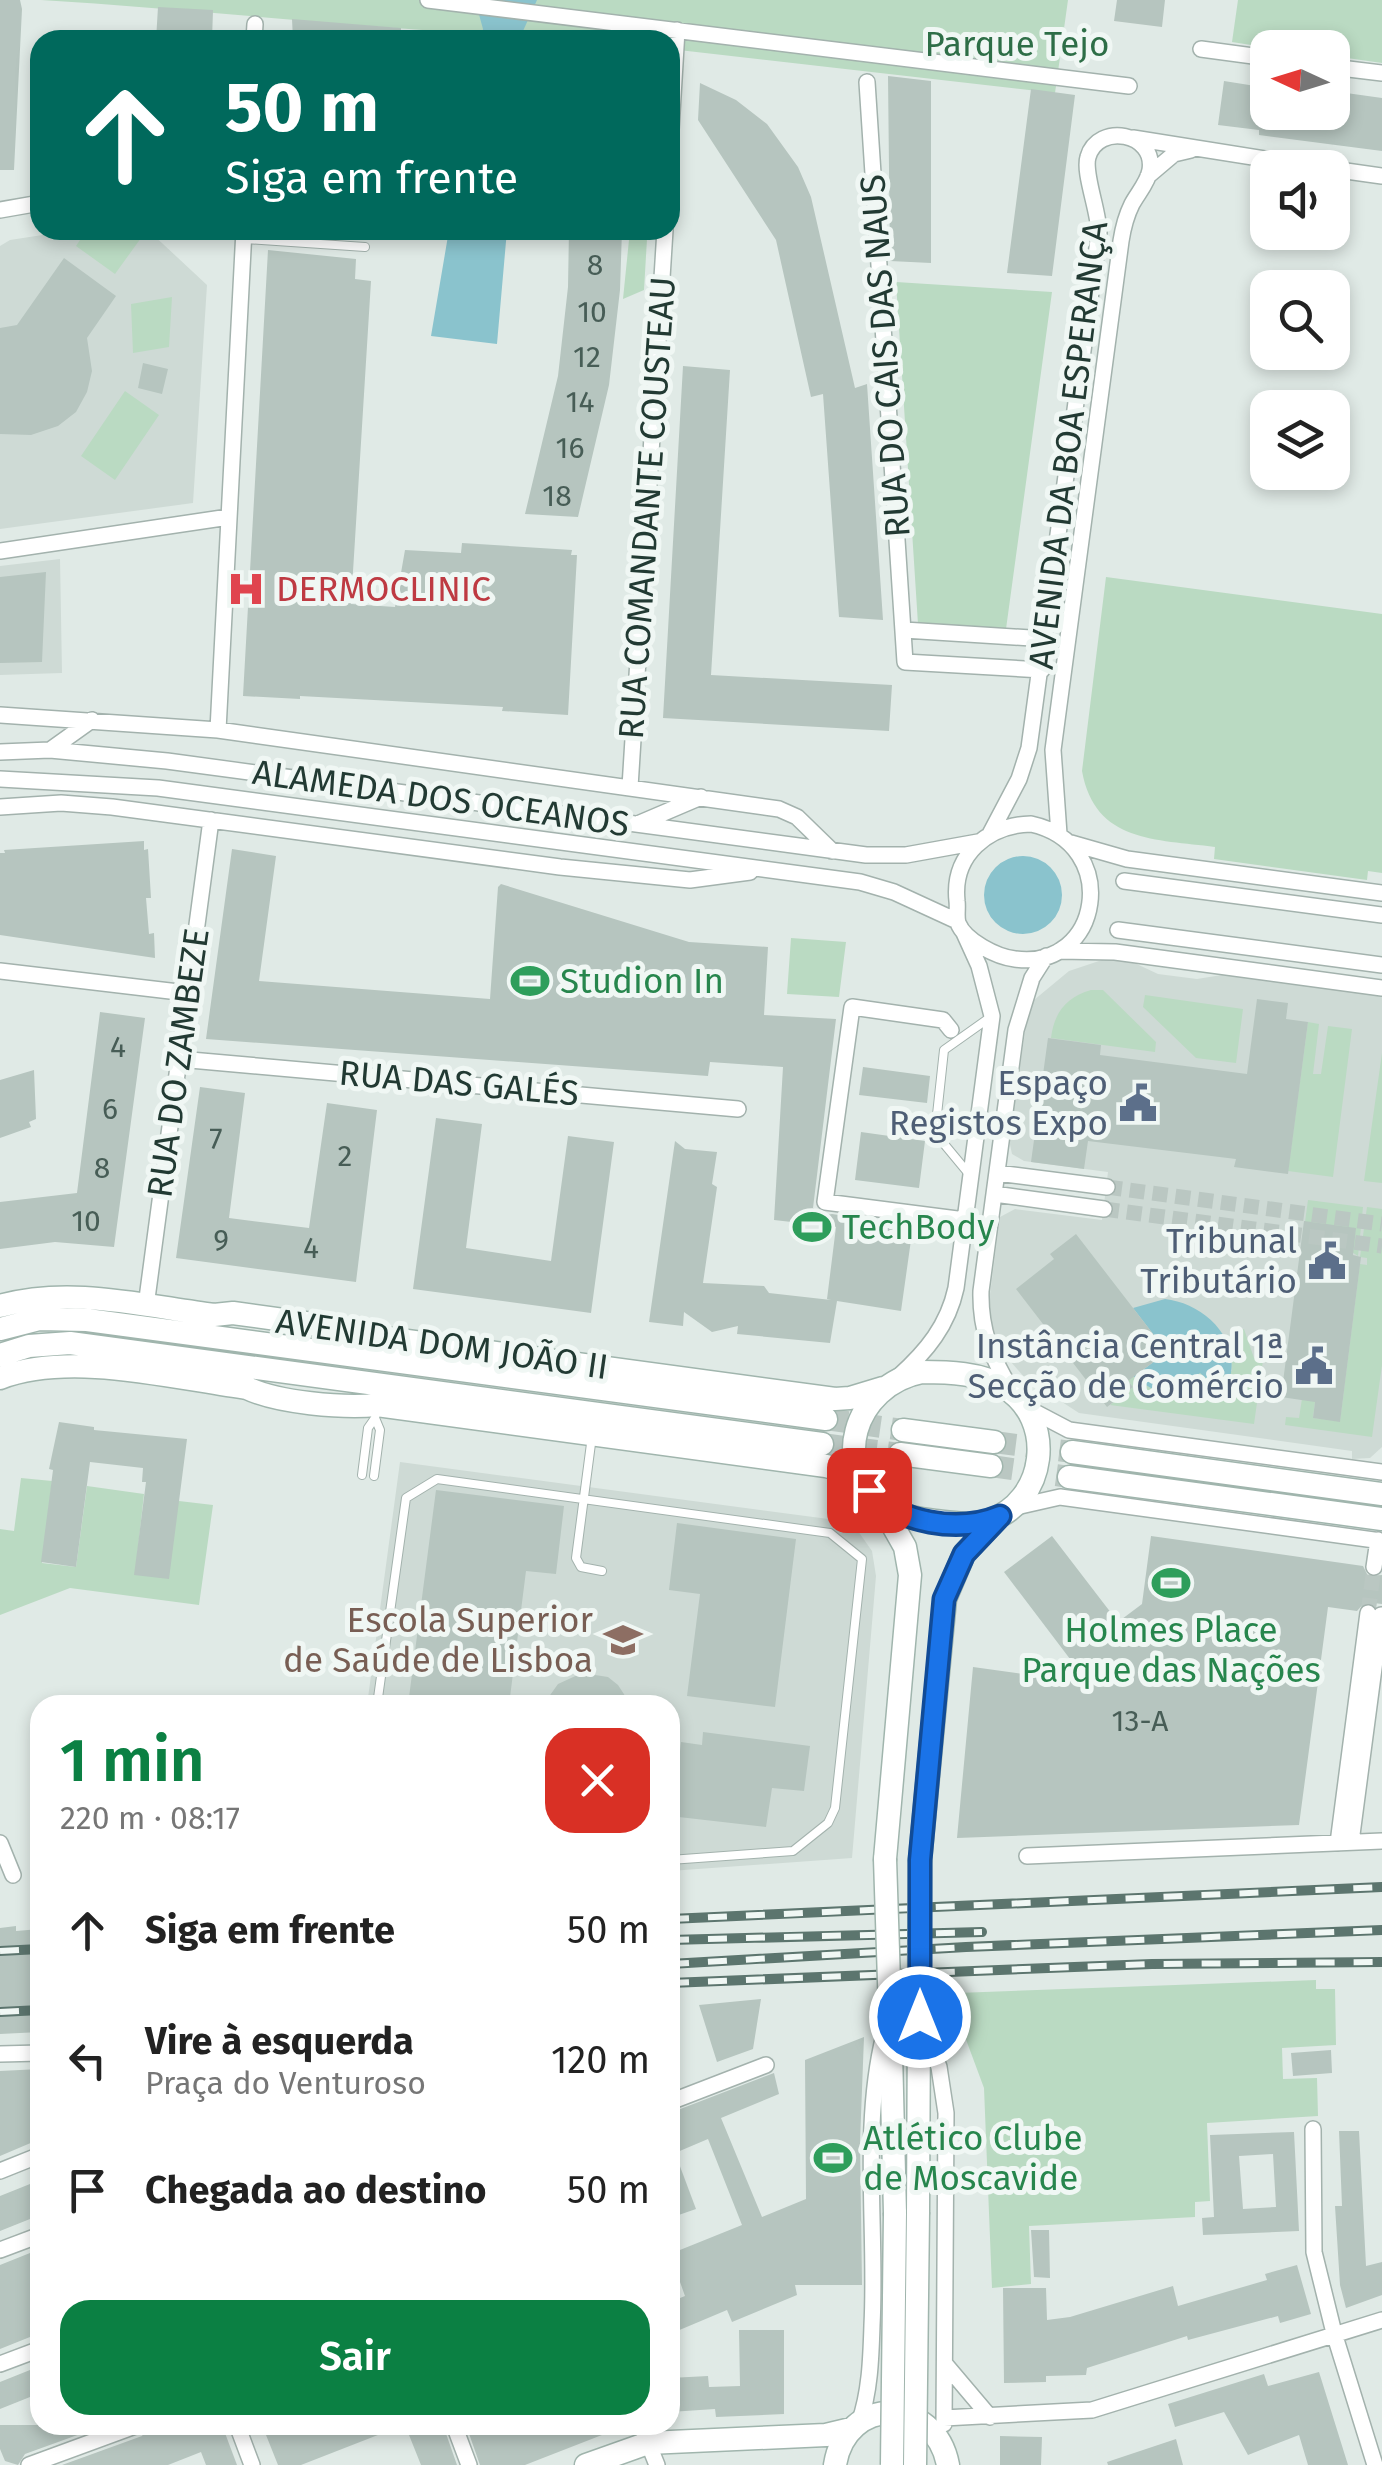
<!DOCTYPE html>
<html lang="pt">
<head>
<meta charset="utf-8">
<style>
	:root { --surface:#fff; --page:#f6f6f6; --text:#222; --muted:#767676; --accent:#0b8043 }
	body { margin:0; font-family:"Fira Sans",sans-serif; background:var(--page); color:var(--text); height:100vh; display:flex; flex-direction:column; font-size:38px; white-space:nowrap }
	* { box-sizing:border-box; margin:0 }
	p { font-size:32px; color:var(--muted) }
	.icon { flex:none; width:55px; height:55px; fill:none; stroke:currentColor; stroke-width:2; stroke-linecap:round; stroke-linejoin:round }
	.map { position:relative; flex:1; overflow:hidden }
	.sheet { position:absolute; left:30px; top:1695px; width:650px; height:740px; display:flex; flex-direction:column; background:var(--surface); border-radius:30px; box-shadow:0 5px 15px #0003 }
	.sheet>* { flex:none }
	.hud { position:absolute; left:30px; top:30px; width:650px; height:210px; border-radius:30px; box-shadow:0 5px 15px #0003; background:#00695c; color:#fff; overflow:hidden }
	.needle { width:65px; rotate:274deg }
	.buttons { position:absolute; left:1250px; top:30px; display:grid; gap:20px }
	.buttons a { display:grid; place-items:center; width:100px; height:100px; border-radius:20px; background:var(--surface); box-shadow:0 5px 15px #0003; font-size:50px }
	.pin { position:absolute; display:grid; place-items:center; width:85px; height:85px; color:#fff; margin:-42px; border-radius:20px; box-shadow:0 5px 15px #0006 }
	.me { position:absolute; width:110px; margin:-55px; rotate:0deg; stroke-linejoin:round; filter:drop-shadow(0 0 8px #0008) }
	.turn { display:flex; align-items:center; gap:35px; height:210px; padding:0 30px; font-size:45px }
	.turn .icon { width:130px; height:130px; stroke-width:2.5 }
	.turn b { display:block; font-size:70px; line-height:85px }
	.round { display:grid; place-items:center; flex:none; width:105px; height:105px; border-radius:30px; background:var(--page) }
	.head { display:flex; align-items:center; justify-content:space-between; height:170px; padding:0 30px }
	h1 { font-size:60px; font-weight:600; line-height:75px; color:var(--accent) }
	.action { display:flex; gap:20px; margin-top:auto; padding:20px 30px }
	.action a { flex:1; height:115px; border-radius:30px; background:var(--accent); color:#fff; font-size:40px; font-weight:600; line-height:115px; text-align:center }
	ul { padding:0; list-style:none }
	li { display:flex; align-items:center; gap:30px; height:130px; padding:0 30px }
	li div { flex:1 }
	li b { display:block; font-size:38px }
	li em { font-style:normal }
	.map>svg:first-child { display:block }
</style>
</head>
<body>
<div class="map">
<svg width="1382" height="2465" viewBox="0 0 1382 2465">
	<rect width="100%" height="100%" fill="#e0eae6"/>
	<path fill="#cedad5" d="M75,230h73l59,55 -14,218 -193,26v-283l10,-6z
		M60,559l2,114 -62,2v-109z
		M1105,959h21l32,15 39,5 37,-6 148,20v454l-12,11 -18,1v-8l-273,-38 -54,-35 -22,-25 -11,-27 -3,-24 11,-85 15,-8 87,11 6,-48 -84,-11 -12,-7 -3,-14 18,-121 7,-19 35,-29z
		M400,1462l436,58 22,11 14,20 4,25 -24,282 -182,13v-166h-303z"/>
	<path fill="#badac2" d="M41,0h1027l-13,93 -385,-44v-9c-211,0 -419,-27 -629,-40z
		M1238,0h144v63l-49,-7 -1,-8h-62l-38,-6z
		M94,230h36l11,8 -26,36 -39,-28 10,-15z
		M630,230h14l3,9 -3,51 -21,9z
		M896,282l156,10 -46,337 -88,-5z
		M172,297l-3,50 -36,6 -2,-49z
		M125,391l34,24 -44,65 -34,-24z
		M1106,577l276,37v259l-14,-2 -1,9 -153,-21 1,-12c-59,-8 -120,-4 -133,-76z
		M791,938l55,4 -7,55 -52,-3z
		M1091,990h12l53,52 -1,10 -104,-14c3,-25 15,-41 40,-48z
		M1145,995l98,14 -7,54 -40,-5 -53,-51z
		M1308,1022l11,2 -6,50h8l7,-48 24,3 -19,148 -45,-6z
		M1382,1053v130l-18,-2z
		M1308,1200l55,7 -5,49 -53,-34z
		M1367,1207l15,2v156l-10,72 -87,-12 1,-8 13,1 4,-26 13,1 -3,25 27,3 20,-157 7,1v-7l-7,-1z
		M1244,1329l10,29 9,2 -9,64 -144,-19 23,-18 -9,-11 4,-4c24,20 53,33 83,25l-16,-21 4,-4 23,19 5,-7 -6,-7 11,-6 -1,-13 13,1 -6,-27z
		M21,1478l31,3 -10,82 34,4 11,-81 57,8 -9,81 44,-74 34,4 -14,100 -129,-17 -70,27v-86l14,2z
		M1316,1980v9h19l1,56 -54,3 1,31 34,-1 1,38 -111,7 3,78 -15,1v15l-166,9 2,58 -39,4 -8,-200 -26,-70 -1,-25z"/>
	<path fill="#8ac3cd" d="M475,0h62l-14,31 -1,9h-41l2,-11z
		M449,230h58l-10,114 -66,-8z
		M984 895a39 39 0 1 1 78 0a39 39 0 1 1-78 0Z
		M1165,1299c37,4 75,37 65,79l-5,-4 -3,3 5,7 -6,7 -21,-18 -4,3 16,20c-31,10 -60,-4 -84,-24h12l27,-20 -34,-44z"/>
	<path fill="#b6c5bf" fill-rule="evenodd" d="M0,0h20l2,9 -8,161h-14z
		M1117,0h48l-3,27 -48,-6z
		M158,7l55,3 -1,30h-56z
		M292,19l109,9v12h-108z
		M888,76l43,5v182l-41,-2z
		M1224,81l44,7v24h64v-21l50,7v53l-123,-16v-5l-41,-5z
		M700,83l36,17 31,24 31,43 13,30 44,191 12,-4 16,236 -44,-3 -16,-223 -12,3 -35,-157 -78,-120z
		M1031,89l44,6 -23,181 -45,-3z
		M569,230h53l-2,60 -11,95 -31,132 -53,-3 33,-138 10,-89z
		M268,250l88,9 -1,20 16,2 -20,323 44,3 10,-57 56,3 1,-10 110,7 -1,5h6l-9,160 -66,-4 1,-4 -203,-11v3l-57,-3z
		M64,258l52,38 -29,42 5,33 -5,21 -11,20 -18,14 -27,9 -31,-1v-106l17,-3z
		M143,363l25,6 -6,25 -24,-6z
		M683,366l47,4 -19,305 181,10 -3,46 -226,-13z
		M46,572l-4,90 -42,1v-86z
		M144,841v9l4,-1 3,49h-5l3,36 5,-1 1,25 -155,-23v-82h5l-1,-3z
		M232,849l44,7 -17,125 231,18 8,-112 3,-3 188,58 79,5 -4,68 72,4 -23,189 5,3 -1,6 15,-3 85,13 -6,13 -10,71 -64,-10 -7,42 -93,-9 1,-8 -26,6 -28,-20 -1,14 -34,-4 26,-181 10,8 32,3 -5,32 5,3 -14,96 61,3 5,7 62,7 -4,-1 9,-72 -62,-7 9,-153 -73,-5 -2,14 -502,-37z
		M1257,999l31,4 -2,16 22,3 -20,152 -54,-7 2,-8 -148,-18 -4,28 -53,-7 17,-124 53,7 -1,10 147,19z
		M100,1012l45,6 -31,229 -59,-5 -55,7v-47l77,-9z
		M863,1067l67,9 -3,27 -68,-8z
		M34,1070l2,49 -7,3 2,5 -31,11v-58z
		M200,1087l45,6 -16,125 80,10 18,-125 50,7 -21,172 -180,-24z
		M436,1118l46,6 -16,124 85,13 17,-125 46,6 -23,171 -178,-24z
		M861,1132l64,9 -6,47 -64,-8z
		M1304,1221l52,7 -3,27 8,2 -21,165 -27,-4 2,-16 -34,-5z
		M1076,1234l91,118 -39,29 5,6 -26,20 -91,-118 38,-30 -4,-5z
		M59,1422l35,5v3l93,9 -18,140 -35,-4 12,-93h-4l1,-14 -53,-6 -14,105 -35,-5 12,-92 -4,-1z
		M436,1490l128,16 -8,68 -30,-3 -17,134h-101z
		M677,1523l119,16 -21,168 -88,-11 13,-102 -31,-4z
		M1052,1536l66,86 24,-18 9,-68 212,30 5,10 14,-1v29l-17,-2 -8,9 -29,-4 -29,218 -342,13 16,-171 73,10 24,-18 -66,-87z
		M582,1673l26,4 10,8 13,20h-88l15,-21z
		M703,1732l107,14 -6,45 -32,-3 -6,39 -96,-11v-67l10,2 1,-9 21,3z
		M16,1926v5l24,-2v103l-40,2v-106z
		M761,1999l-8,50 -36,13 -18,-57z
		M864,2037l-4,105 2,143h-67l2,10 -65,27 -5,-12 -57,24v-32l15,-6 -15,-42 72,-29 -34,-86 -33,14 21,56 -26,9v-105l104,-40 5,21 -58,24 41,99 44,-18 -1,-139z
		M1331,2050l1,23 -39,3 -2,-23z
		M40,2069v70l-40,17v-85z
		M1339,2131h20l7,135 16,-4v33l-36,13 -6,-23 -5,-79h7z
		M1294,2132l5,99 -96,4 -1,-17 12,-1 -4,-82zM1273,2154l3,53 -33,2 -4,-53z
		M40,2180v35l-40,16v-35z
		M1031,2230h18l1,48 -16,-1z
		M40,2249v84l-40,16v-84z
		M1297,2265l14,49 -31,9 -2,-7 -90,24 -1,-4 -100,32 -1,7 -40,1v6l-42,1 -1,-95h43l1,32 23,-3 103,-31 5,20 89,-26 -2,-6z
		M739,2330h45v84l-68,3 -1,-8 -45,3v-34l38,-2 1,11 31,-1z
		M40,2366v27l-40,16v-27z
		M1319,2372l29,93h-40l-9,-30 -51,20 -24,-43 -49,15 -7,-23 96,-30 4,12z
		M0,2425h105l-80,29 -7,11 -13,-4 -5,-12z
		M149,2425h73l15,40h-31l-5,-13 -33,13h-106l80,-29z
		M262,2425h139v1l-100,39h-23z
		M405,2425h38l14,40h-36z
		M466,2425h159v1l-100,39h-45z
		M1000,2436l42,1 -1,28h-41z
		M1176,2439l7,26h-75l-1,-3z"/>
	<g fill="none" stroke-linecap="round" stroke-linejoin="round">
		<path stroke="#bac7c2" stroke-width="15" stroke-dasharray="15 8" stroke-linecap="butt" d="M1107,1187l275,37
			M1104,1209l278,37
			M1368,1613l6,-46"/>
		<path stroke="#bac7c2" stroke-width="22" stroke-dasharray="22 11" stroke-linecap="butt" d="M826,1419l77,11
			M994,1442l78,10
			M822,1444l78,10
			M991,1466l78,11"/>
		<g stroke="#a3b2ad" stroke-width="10">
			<path id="lane" d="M245,239l120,8
				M969,1174l-34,-41 9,-83 48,-34
				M592,1436l-16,122 5,9 21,4
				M362,1475l6,-47 7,-10
				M374,1476l6,-46 -5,-12 2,-11
				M377,1705l29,-207 31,-19 393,54 32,26 -27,249 -7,15 -35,28 -123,9"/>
		</g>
		<g stroke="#a3b2ad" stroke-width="18">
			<path id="street" d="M428,0l701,86
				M254,40l1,-16
				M1201,49l67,9
				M1332,67l50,6
				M867,82l38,580 137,8
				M1133,138l188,30
				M670,146l7,-116
				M1332,169l50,7
				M1148,176l26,-22 17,-4
				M0,210l40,-7
				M0,551l229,-34
				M904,630l142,9
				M0,715l218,15 561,79 18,8 35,34
				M218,730l26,-500
				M50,750l42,-30
				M0,752l50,-2 117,11 699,94h40l72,-13
				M0,779l158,9 702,94 34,10 63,29
				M630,787l35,-557
				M0,807l61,-4 51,4 448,60 130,13 60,-8
				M640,823l61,-26
				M1031,824c91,20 71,147 -16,135 -18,-2 -50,-18 -57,-36 -2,-6 0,-15 -1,-22 -5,-46 31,-76 74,-77z
				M990,834l29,-55 10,-31 70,-515c0,-22 -16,-60 -11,-76 10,-35 68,-24 62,13 -2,12 -12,23 -18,34 -6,12 -9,24 -11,37l-68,509 6,84
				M1071,843l56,16 255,34
				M1124,881l258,34
				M1118,930l264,35
				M1059,951l56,1 267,36
				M0,971l187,22
				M951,1030l-8,-10 -91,-13 -27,195 140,18
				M179,1059l559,50
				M997,1173l110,14
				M994,1194l110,15
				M146,1306l65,-486
				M898,1377c29,-26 50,-52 58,-89l36,-272 -13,-50 -15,-33
				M1011,1389c-20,-32 -31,-60 -30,-98l35,-261 16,-52 14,-22
				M1029,1409l40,21 313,42
				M1016,1507l44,-10 322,44
				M1374,1567l4,-27
				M1351,1842l30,-227
				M0,1843l13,32
				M1338,1843l30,-230
				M1027,1856l355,-15
				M923,2025l16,42 7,46 -2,311
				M0,2054l40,-1
				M670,2102l96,-37
				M1313,2129l1,123 20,81 41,132
				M0,2171l40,-16
				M0,2250l40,-15
				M0,2364l40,-15
				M946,2365l44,52
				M944,2418l148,-8 290,-90
				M859,2423c11,-30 12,-66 13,-98 5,-95 -11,-197 12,-290
				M237,2425l15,40
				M454,2425l15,40
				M641,2425l16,40
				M29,2465l109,-40"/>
		</g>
		<g stroke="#a0b5ad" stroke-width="25">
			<path id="secondary" d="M0,1306c70,-20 144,0 214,9l19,-2 101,14 14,6 487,66 15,-1 33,-10
				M0,1329l39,-10 48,1 739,99
				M0,1355l29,-9 41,-3 752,101
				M922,1372c26,0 59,1 82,15 53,32 43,115 -16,134 -18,5 -35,2 -53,0 -16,-2 -31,-4 -45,-12 -64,-39 -36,-124 32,-137z
				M0,1378c70,-27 173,0 247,10 31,15 95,20 130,17l449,61 15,4 28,19
				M903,1430l91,12
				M1072,1452l310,42
				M900,1454l91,12
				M1069,1477l313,42
				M880,1503l25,44 5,28 -25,284
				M920,1860l25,-261 19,-45 31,-33
				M890,2012l5,201
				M918,2212l1,-195
				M586,2465l62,-22 178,-8 25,-6
				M835,2465c11,-70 100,-69 113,0"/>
		</g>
		<use href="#lane" stroke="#fff" stroke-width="8"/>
		<use href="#street" stroke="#fff" stroke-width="15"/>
		<use href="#secondary" stroke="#fff" stroke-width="22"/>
		<g stroke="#5c756e" stroke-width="10">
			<path id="rail" d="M670,1919l712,-32
				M670,1940l312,-8
				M0,1951l40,-2
				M670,1964l296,-17 416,-17
				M670,1983l482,-19 230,-2
				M0,2012l40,-2"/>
		</g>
		<use href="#rail" stroke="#f0f7f4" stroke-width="6" stroke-dasharray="19" stroke-linecap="butt"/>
		<g stroke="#a0b5ad" stroke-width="25" stroke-linecap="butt">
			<path id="secondary-bridge" d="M885,1859l5,153
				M919,2017l1,-157
				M892,2465l3,-252
				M915,2465l3,-253"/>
		</g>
		<use href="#secondary-bridge" stroke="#fff" stroke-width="22"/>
	</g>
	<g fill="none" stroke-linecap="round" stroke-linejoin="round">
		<g stroke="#114b97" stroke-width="25">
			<path id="route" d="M869,1490c30,34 90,43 131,26l-36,38 -20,45 -24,261v157"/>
		</g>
		<use href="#route" stroke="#1a73e8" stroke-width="18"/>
	</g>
	<defs>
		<g id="hospital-bare" transform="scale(3)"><path d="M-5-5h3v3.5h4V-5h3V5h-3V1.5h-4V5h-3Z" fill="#e0444e" stroke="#f0f7f4" stroke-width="2.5" paint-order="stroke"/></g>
		<g id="stadium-bare" transform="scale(3)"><path d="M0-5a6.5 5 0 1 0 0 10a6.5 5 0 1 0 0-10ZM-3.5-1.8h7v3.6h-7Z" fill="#2e9e5b" stroke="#f0f7f4" stroke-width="2.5" paint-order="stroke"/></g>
		<g id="civic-bare" transform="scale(3)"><path d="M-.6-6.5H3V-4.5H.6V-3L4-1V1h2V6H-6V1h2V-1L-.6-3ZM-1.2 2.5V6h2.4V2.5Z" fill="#5c6f8a" stroke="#f0f7f4" stroke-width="2.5" paint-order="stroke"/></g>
		<g id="university-bare" transform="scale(3)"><path d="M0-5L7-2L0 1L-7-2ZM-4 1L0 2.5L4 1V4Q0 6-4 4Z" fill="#8d6e63" stroke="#f0f7f4" stroke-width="2.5" paint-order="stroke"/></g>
	</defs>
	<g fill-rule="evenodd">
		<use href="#hospital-bare" x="246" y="589"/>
		<use href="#stadium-bare" x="530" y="981"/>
		<use href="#civic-bare" x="1138" y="1103"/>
		<use href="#stadium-bare" x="812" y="1227"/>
		<use href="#civic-bare" x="1327" y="1261"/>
		<use href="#civic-bare" x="1314" y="1366"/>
		<use href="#stadium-bare" x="1171" y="1583"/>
		<use href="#university-bare" x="623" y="1640"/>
		<use href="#stadium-bare" x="833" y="2158"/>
	</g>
	<g text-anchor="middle" stroke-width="10" stroke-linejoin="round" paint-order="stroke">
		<g font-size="30" fill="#475d56">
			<text x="595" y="275">8</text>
			<text x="592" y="322">10</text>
			<text x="587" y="367">12</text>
			<text x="580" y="412">14</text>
			<text x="570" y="458">16</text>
			<text x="557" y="506">18</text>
			<text x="118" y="1057">4</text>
			<text x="110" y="1119">6</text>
			<text x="216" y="1149">7</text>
			<text x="345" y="1166">2</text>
			<text x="102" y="1178">8</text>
			<text x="86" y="1231">10</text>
			<text x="221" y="1250">9</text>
			<text x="311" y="1258">4</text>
			<text x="1140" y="1731">13-A</text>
		</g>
		<g font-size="35" fill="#2e6e47" stroke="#f0f7f4">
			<text x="1017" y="56">Parque Tejo</text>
		</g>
		<g font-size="35" fill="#223a33" stroke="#f0f7f4">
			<text transform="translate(885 356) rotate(-94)" y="12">RUA DO CAIS DAS NAUS</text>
			<text transform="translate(1068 445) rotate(-83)" y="12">AVENIDA DA BOA ESPERANÇA</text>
			<text transform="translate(647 508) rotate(-86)" y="12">RUA COMANDANTE COUSTEAU</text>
			<text transform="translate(441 798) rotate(8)" y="12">ALAMEDA DOS OCEANOS</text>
			<text transform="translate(178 1063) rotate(-82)" y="12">RUA DO ZAMBEZE</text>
			<text transform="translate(459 1083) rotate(5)" y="12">RUA DAS GALÉS</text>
			<text transform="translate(442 1344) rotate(8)" y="12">AVENIDA DOM JOÃO II</text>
		</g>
		<g font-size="35" fill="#be3a42" stroke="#f0f7f4" text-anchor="start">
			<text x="276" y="601">DERMOCLINIC</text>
		</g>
		<g font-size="35" fill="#27864d" stroke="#f0f7f4" text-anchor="start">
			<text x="560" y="993">Studion In</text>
			<text x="842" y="1239">TechBody</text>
			<text x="1171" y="1642" text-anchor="middle">Holmes Place<tspan x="1171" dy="40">Parque das Nações</tspan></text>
			<text x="863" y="2150">Atlético Clube<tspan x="863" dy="40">de Moscavide</tspan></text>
		</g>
		<g font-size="35" fill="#4e5e75" stroke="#f0f7f4" text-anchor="end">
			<text x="1108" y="1095">Espaço<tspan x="1108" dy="40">Registos Expo</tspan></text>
			<text x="1297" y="1253">Tribunal<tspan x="1297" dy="40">Tributário</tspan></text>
			<text x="1284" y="1358">Instância Central 1ª<tspan x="1284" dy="40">Secção de Comércio</tspan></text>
		</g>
		<g font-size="35" fill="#785e54" stroke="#f0f7f4" text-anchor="end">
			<text x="593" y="1632">Escola Superior<tspan x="593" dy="40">de Saúde de Lisboa</tspan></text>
		</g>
	</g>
</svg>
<div class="buttons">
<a><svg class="needle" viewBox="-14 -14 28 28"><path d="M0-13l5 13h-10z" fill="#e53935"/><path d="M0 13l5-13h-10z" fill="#767676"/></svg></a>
<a><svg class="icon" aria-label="sound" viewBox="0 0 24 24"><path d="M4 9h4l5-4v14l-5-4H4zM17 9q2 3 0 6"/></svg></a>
<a><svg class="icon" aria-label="search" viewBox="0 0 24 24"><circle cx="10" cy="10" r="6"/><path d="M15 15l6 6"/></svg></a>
<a><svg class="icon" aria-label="layers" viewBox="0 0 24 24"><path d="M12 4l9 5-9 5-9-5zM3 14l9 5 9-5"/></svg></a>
</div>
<div class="pin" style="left:869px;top:1490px;background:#d93025"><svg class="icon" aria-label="arrive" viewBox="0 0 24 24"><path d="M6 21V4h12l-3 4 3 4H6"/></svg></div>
<svg class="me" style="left:920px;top:2017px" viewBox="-20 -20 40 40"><circle r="17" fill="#1a73e8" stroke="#fff" stroke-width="3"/><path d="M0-11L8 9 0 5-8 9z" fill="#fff"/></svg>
<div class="hud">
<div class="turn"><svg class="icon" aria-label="ahead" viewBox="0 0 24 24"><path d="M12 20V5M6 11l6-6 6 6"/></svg><div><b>50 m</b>Siga em frente</div></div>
</div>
<section class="sheet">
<div class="head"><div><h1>1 min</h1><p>220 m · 08:17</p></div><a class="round" style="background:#d93025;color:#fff"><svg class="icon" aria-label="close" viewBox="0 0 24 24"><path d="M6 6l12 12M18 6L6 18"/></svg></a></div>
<ul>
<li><svg class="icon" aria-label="ahead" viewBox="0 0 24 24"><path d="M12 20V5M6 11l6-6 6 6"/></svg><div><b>Siga em frente</b></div><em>50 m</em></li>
<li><svg class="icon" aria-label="left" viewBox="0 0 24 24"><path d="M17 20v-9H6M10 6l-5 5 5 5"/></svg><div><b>Vire à esquerda</b><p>Praça do Venturoso</p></div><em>120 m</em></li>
<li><svg class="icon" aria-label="arrive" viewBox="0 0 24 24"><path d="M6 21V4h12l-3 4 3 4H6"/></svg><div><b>Chegada ao destino</b></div><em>50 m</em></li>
</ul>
<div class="action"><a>Sair</a></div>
</section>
</div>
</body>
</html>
